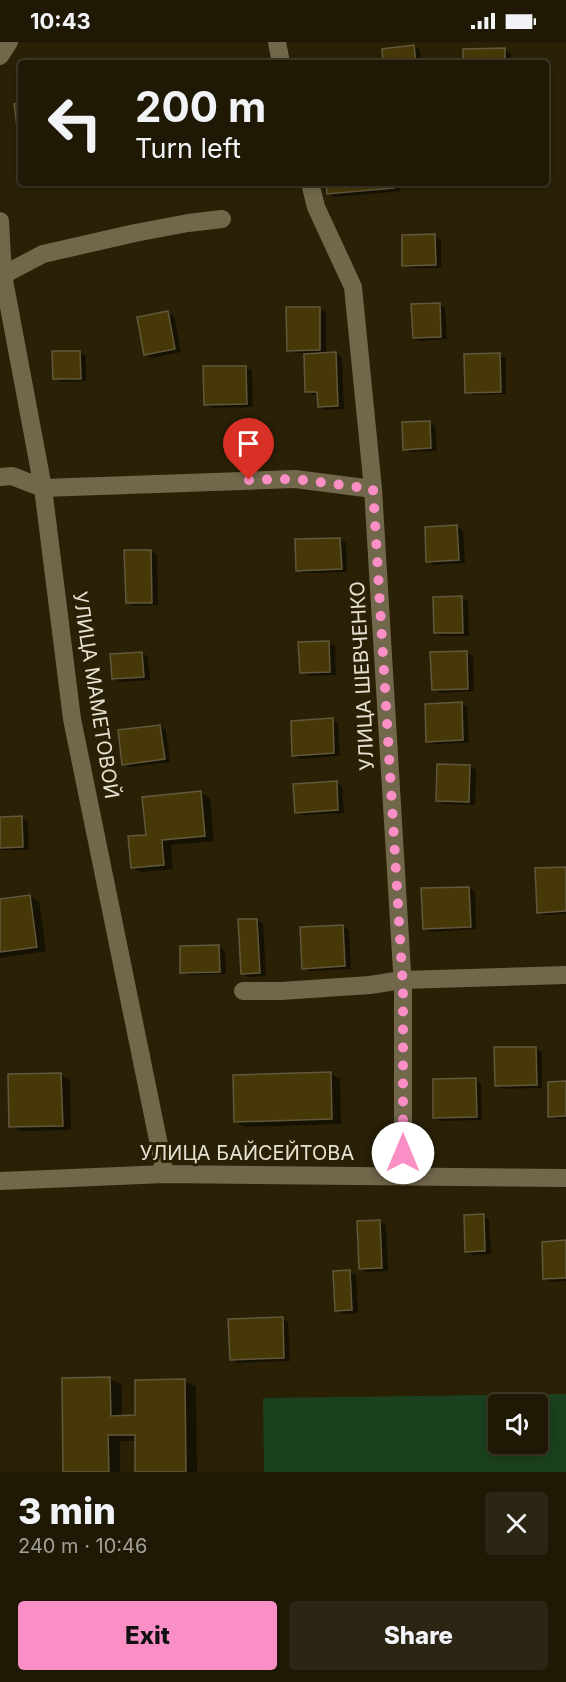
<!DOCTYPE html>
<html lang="en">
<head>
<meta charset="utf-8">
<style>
	:root { --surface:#1f1804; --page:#2c2513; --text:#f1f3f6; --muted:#a1a09a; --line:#3c3726; --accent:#fa8fc6 }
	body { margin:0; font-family:Inter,sans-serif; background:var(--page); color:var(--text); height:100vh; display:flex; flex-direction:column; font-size:22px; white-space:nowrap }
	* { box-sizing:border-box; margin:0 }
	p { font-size:20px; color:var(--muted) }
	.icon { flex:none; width:33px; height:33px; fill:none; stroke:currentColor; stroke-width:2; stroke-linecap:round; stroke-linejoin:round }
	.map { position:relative; height:1430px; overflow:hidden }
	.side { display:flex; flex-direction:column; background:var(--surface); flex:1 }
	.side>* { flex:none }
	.top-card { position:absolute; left:18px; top:18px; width:531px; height:126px; border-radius:6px; box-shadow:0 3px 9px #0003,0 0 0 2px var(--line); background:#1f1804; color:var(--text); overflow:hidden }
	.fabs { position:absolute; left:488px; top:1352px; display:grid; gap:12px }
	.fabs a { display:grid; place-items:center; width:60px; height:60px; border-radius:6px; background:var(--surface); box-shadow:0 3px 9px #0003,0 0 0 2px var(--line); font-size:30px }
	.pin { position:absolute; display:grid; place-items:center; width:51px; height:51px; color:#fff; margin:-62px -26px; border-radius:50% 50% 50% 0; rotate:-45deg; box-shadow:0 0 6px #0007 }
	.pin .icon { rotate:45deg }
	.me { position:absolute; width:66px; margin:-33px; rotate:0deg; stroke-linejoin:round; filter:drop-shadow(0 0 4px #0008) }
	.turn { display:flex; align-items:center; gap:21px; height:126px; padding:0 18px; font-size:27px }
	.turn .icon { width:78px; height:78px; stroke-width:2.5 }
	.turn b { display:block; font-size:42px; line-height:51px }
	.round { display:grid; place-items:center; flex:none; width:63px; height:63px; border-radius:6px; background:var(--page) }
	.summary { display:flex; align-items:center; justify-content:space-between; height:102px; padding:0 18px }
	h1 { font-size:36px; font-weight:800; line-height:45px }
	.button { display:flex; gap:12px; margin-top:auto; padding:12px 18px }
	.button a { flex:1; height:69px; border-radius:6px; background:var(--accent); color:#111; font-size:24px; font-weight:800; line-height:69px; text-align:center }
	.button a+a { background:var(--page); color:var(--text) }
	.status { display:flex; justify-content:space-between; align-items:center; height:42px; padding:0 30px; background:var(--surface); direction:ltr }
	.status svg { height:16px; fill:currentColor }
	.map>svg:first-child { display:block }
</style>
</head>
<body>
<div class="status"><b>10:43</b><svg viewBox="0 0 49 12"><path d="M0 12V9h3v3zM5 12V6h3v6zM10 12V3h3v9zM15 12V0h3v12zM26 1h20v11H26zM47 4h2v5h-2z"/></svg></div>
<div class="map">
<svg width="566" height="1430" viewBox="0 0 566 1430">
	<rect width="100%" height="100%" fill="#292006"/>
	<path fill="#1b401d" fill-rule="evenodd" d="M566,1352v78h-302l-1,-74zM498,1362h39v39h-39z"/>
	<path fill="#0007" d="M414,5l6,3 1,13h-36z
		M504,8l7,3v10h-46z
		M349,18l5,3h-27z
		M327,141h72l1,8 -66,6 -6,-4z
		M434,194l7,4v28h-31l-6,-3z
		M439,262l6,4 2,31 -27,2 -6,-3z
		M319,266l7,4v42h10l6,3 2,52 -19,1 -6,-4v-12l-6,1 -6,-4 -1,-38h-11l-7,-3z
		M168,271l6,3 7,36 -30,6 -6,-4z
		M80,310l6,4v25l-25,1 -6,-4z
		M499,313l7,3v36l-34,1 -6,-3z
		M246,325l6,4 1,36 -42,1 -6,-4z
		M429,380l6,4 2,25 -26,1 -6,-3z
		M456,485l7,3 2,33 -31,2 -6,-4z
		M340,498l6,3 1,29 -43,1 -6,-3z
		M151,509l6,4 1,50 -25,1 -6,-4z
		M462,556l6,3 1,35h-27l-7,-3z
		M329,601l6,3 1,29 -28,1 -6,-4z
		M466,610l7,4 1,35 -34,2 -7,-4z
		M142,611l6,4 2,23 -30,2 -7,-4z
		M461,662l6,3 2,36 -35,1 -6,-3z
		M332,678l6,3 2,33 -40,3 -6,-4z
		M160,684l6,4 4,32 -40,5 -7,-3z
		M469,724l7,4 -1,35 -32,-1 -6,-4z
		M336,741l6,3 2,27 -42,2 -6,-3z
		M201,751l9,5 4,43 -43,4 2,24 -32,3 -9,-5 16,-31z
		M0,776h22l6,3 1,29h-29z
		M566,826v46l-21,1 -7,-3z
		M469,846l6,4 1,37 -45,3 -7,-4z
		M30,854l9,6 7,49 -46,7v-57z
		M257,878l6,4 3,52 -18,1 -6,-4z
		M343,885l6,3 2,39 -41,2 -6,-3z
		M219,905l6,4 1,23 -38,1 -6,-3 -1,-24z
		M535,1006l7,4v36l-39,1 -7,-4z
		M331,1032l9,5 1,45 -96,3 -9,-5z
		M61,1033l9,5 1,50 -51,1 -9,-5z
		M475,1037l6,4 1,37 -41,1 -6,-3z
		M566,1041v36h-10l-6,-3z
		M483,1174l6,4 2,34 -18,1 -6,-4z
		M380,1179l6,4 2,46 -21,1 -6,-4z
		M566,1200v39l-15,1 -6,-4z
		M349,1230l7,3 2,38 -15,1 -7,-4z
		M282,1276l6,4 2,39 -53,2 -6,-4z
		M110,1337l12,6v32h15l48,-36 11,6 1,85h-60v-31h-17v31h-55z"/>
	<path fill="#473807" stroke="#61583c" stroke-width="1.5" d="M414,3l2,18h-33l-1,-14z
		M505,6v15h-42v-14z
		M21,61v39h-2l-5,-38z
		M326,141h68v5l-67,6z
		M435,192l1,31 -34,1v-31z
		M440,261l1,34 -28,1 -2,-34z
		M286,265h34v43l-33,1z
		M168,269l7,38 -31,6 -7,-38z
		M52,309h28l1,28h-28z
		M336,310l2,54 -20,1 -1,-15h-12l-1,-38z
		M500,311l1,39 -36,1 -1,-39z
		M203,324h43l1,38 -43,1z
		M430,379l1,27 -28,2 -1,-28z
		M457,483l2,35 -33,2 -1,-35z
		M340,496l2,31 -46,2 -1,-32z
		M124,508h27l1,53h-26z
		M462,554l1,37h-29l-1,-36z
		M329,599l1,31 -30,1 -2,-31z
		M467,609l1,38 -36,1 -2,-38z
		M142,610l2,25 -32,2 -2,-25z
		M462,660l1,38 -37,2 -1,-38z
		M333,676l1,35 -42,3 -1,-35z
		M160,683l5,34 -43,6 -4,-35z
		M437,722l33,1 -1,37 -33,-1z
		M337,739l1,29 -43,3 -2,-29z
		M201,749l4,45 -43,4 2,25 -33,3 -3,-32 18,-1 -4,-38z
		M22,774l1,31 -23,1v-31z
		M566,825v44l-29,2 -2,-45z
		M469,845l2,40 -48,2 -2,-41z
		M30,853l7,52 -37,5v-53z
		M238,877h19l3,54 -19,1z
		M343,883l2,41 -43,3 -2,-42z
		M219,903l1,27 -40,1v-27z
		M494,1005h42l1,38 -42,1z
		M331,1030l1,47 -98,3 -1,-47z
		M61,1031l2,53 -54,1 -1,-53z
		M476,1036l1,39 -44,1v-39z
		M566,1039v35l-18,1v-35z
		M484,1172l1,37 -20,1 -1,-37z
		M380,1178l2,48 -23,1 -2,-48z
		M566,1198v38l-23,1 -1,-37z
		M350,1228l2,40 -17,1 -2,-40z
		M283,1275l1,41 -54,2 -2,-41z
		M110,1335l1,39 24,-1v-35l50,-1 1,93h-51v-37h-27l1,37h-46l-1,-94z"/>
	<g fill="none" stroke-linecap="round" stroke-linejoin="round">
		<path stroke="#71674b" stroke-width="18" d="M277,0l4,21
			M0,14l9,-14
			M310,141l6,24 37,80 20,202 30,499v188
			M0,179l3,54 40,213 29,231 93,455
			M0,233h3l40,-21 92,-21 53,-10 34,-4
			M0,435l12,-1 31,12 252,-9 78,10
			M243,949h38l89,-6 32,-5 164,-5
			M0,1139l165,-7 401,4"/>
	</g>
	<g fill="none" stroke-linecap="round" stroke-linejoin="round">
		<path stroke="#fa8fc6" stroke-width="10" stroke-dasharray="0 18" d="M249,438l46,-1 78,10 30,499v165"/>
	</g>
	<g text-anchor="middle" stroke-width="6" stroke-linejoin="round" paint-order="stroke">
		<g font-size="20" fill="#e7e1d2" stroke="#292006">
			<text transform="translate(362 634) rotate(-93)" y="7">УЛИЦА ШЕВЧЕНКО</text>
			<text transform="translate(96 653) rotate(81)" y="7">УЛИЦА МАМЕТОВОЙ</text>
			<text x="247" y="1118">УЛИЦА БАЙСЕЙТОВА</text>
		</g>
	</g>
</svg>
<div class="fabs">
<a><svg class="icon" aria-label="sound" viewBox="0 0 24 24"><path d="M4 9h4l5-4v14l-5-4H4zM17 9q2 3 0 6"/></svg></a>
</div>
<div class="pin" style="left:249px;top:438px;background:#d93025"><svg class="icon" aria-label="arrive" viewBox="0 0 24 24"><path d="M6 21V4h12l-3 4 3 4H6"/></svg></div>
<svg class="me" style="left:403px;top:1111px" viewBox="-20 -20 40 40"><circle r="19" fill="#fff"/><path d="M0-13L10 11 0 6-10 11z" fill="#fa8fc6"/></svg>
<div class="top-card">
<div class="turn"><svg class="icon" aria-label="left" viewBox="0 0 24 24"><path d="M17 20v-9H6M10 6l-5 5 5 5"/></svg><div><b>200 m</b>Turn left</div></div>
</div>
</div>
<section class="side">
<div class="summary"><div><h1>3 min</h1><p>240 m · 10:46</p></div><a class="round"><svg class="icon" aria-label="close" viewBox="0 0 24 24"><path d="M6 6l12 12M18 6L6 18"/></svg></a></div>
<div class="button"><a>Exit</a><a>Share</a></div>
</section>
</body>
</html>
